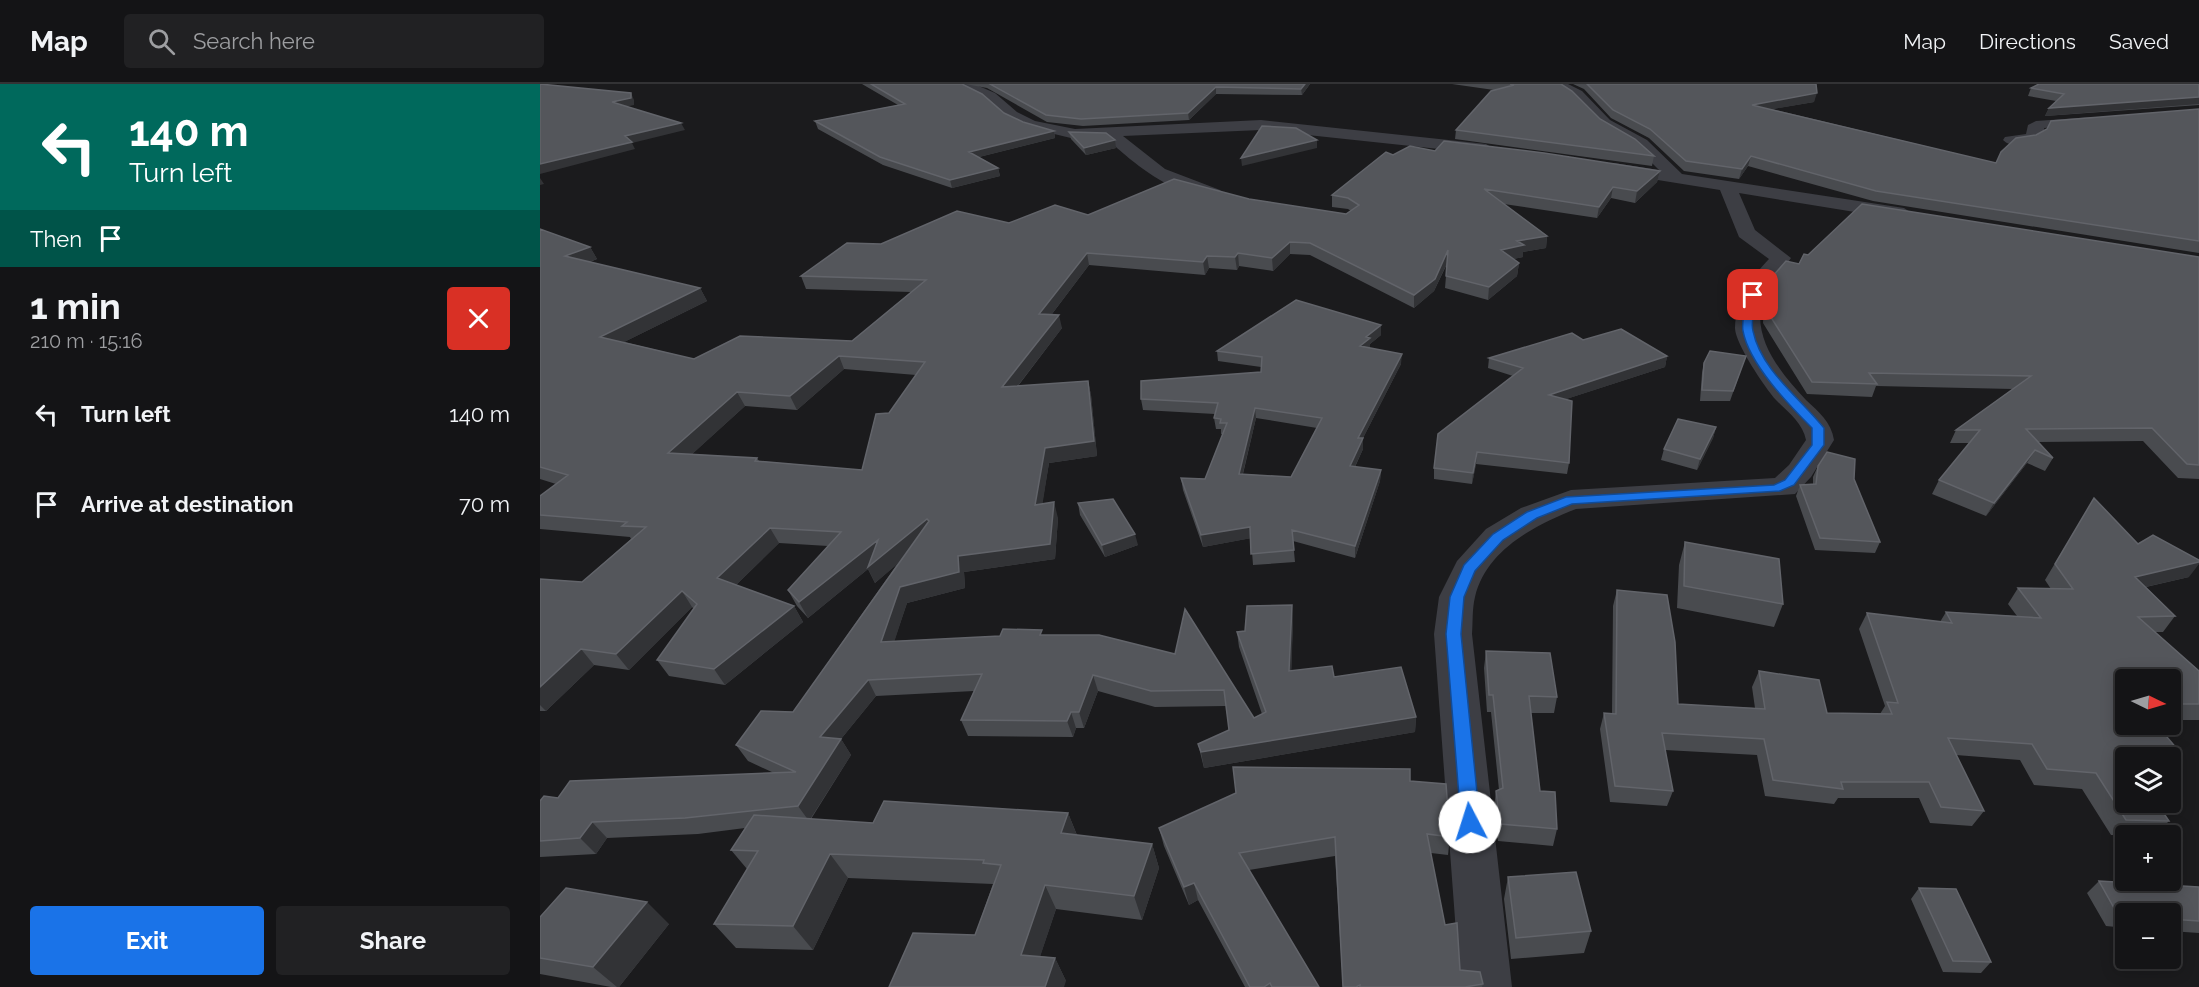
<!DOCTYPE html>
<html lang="en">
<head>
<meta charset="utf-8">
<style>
	:root { --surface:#141416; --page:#212123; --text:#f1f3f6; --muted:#9d9ea1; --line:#333335; --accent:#1a73e8 }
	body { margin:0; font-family:Raleway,sans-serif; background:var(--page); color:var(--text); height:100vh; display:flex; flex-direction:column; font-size:22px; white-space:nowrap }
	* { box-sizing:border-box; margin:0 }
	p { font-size:20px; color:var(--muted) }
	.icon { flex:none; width:33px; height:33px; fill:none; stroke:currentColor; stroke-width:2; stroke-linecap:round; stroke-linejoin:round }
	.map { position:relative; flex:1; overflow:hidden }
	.sheet { display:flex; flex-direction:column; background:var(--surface); width:540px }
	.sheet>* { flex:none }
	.banner { background:#00695c; color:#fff; overflow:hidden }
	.needle { width:39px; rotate:95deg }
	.controls { position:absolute; left:1575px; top:585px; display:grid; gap:12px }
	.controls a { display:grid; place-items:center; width:66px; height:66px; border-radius:6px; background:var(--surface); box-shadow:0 3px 15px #0003,0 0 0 2px var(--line); font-size:30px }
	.pin { position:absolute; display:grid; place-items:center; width:51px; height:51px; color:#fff; margin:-26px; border-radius:12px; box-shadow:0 3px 9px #0006 }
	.me { position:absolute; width:66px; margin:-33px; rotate:355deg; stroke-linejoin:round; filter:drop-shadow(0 0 4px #0008) }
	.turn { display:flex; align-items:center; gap:21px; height:126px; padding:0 30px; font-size:27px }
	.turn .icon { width:78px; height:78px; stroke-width:2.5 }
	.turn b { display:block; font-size:42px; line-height:51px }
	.then { display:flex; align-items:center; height:57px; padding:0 30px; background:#0003; gap:12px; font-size:22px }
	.round { display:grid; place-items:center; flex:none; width:63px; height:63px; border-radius:6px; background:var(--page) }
	.headline { display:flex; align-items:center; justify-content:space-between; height:102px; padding:0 30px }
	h1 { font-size:36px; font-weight:700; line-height:45px }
	.action { display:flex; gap:12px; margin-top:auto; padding:12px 30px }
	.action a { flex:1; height:69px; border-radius:6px; background:var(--accent); color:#fff; font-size:24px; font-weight:700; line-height:69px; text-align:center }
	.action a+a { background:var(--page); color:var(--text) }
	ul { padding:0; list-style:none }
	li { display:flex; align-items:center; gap:18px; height:90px; padding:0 30px }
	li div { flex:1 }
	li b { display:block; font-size:22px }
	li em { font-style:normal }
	header { display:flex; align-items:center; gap:36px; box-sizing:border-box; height:84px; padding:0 30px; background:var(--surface); border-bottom:2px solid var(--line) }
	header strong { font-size:28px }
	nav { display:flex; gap:33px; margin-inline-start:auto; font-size:21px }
	.search { width:420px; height:54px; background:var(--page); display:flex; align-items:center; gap:15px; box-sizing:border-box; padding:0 21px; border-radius:6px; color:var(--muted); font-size:22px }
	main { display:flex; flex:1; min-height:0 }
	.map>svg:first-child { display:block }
</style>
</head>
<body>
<header>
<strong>Map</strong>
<div class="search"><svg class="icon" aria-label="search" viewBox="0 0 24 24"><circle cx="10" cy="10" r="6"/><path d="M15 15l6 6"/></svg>Search here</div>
<nav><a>Map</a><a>Directions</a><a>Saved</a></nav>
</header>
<main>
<section class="sheet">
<div class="banner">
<div class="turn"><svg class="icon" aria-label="left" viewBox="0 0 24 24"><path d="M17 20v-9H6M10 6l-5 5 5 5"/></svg><div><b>140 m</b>Turn left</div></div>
<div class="then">Then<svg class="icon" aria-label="arrive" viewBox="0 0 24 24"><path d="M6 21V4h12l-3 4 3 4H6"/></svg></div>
</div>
<div class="headline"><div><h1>1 min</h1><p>210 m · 15:16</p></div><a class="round" style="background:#d93025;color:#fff"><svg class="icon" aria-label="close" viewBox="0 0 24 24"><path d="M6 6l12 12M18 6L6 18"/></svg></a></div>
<ul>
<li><svg class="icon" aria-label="left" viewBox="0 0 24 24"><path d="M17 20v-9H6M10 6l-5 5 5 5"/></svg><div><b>Turn left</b></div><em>140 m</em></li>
<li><svg class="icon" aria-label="arrive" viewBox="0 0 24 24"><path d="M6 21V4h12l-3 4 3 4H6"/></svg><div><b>Arrive at destination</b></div><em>70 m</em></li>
</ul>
<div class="action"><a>Exit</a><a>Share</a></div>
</section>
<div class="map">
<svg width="1659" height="903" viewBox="0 0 1659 903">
	<rect width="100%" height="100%" fill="#1b1b1d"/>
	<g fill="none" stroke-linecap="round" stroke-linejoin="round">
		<path fill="#3d3e44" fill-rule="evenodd" d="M416,0h18l21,9 22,19 18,9 40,8 186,-9 225,24 8,5 -8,5 -225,-24 -138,6 42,33 55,21 3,4 -3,4c-33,8 -93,-38 -114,-61l-31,2 -50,-12 -18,-9 -22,-19z
			M1011,0h17l14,7 28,29 37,20 35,34 222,34 9,6 -9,6 -165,-27 16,37 36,28c-6,10 -17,18 -23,28 -23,44 9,83 38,114 13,12 25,22 28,40l-23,37 -16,17 -219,15c-41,16 -90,41 -101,88 -3,12 -2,25 -3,37l40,353h-52l-26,-353 5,-37 18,-36 29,-32 35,-21 50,-18 204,-12 14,-13 17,-25c-3,-17 -18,-28 -30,-40 -11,-12 -41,-57 -41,-72 1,-29 15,-49 34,-69l-30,-22 -19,-47 -112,-18 -2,-4 8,-5 45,7 -24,-24 -35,-20 -28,-29z
			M1553,33l7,4 -2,3 -54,4 1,4c-9,11 -31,19 -42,8l2,-3 21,-3 2,-9 8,-4z"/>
	</g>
	<path fill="#494b4f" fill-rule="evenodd" d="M322,0h100l42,29 19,9 31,9 1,7 -76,19 19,11 2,8 -48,12 -69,-23 -65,-36 -3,-8 83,-16z
		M425,0h345l-8,11 -86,-1 -27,26 -106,6 -36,-4 -60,-34z
		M912,0h109l39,35 54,37 -2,10 -197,-27 1,-9 38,-40z
		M1033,0h243l-2,18 -42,7 224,54 203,-54v144l-326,-52 -125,-35 -9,13 -55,-8 -35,-33 -38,-20 -27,-29z
		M1659,0v22v-1l-154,11 4,-8 7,-7 -28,-5 3,-8z
		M529,48l47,16 -30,7 -15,-16z
		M895,67l225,20 -3,11 -22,21 -24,-5 -14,20 -93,-14 43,32 -1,12 -23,4v5l-10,2 6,4 -2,13 -29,24 -43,-12 2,-24 -13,27 -20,17 -104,-53 -20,-1 -17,17 -34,-5 -2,4 -28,-2 -4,7 -116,-10 -37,49 10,14 -44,58 70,-5 3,14 6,61 -48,7 -7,41 16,14 -3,41 -91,13 1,16 -58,15 -13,38 149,-6 132,19 10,-45 69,109 8,-4 -23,-67 -2,-15 8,-1 48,-11 -2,51 43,6 82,40 -1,15 -211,36 -6,-24 31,-14 -3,-24 -71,1 -57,-16 -14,37h-8l-3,9 -105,-1 -7,-16 13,-29 -98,5 -35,43 10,16 -40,64 62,4 195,-10 9,22 75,9 7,24 -17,52 -86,-11 -16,47 15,2 11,23 -91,-46 18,-51 -145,-6 -35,72 -77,-2 -22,-24 33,-55 -16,-19 14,-22 -47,6 -91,4 -11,16 -56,3v-56l18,-3 216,-25 -26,-12 -12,-16 57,-33 105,-149 -23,20 -7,-14 -60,49 -11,-12 -9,-16 40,-44 -49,-3 -43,42 58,21 9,16 -78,63 -56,-9 -12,-16 37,-51 -2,-2 -63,63 -35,-5 -48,46h-6v-132l42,3 49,-43 -1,-2 -90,-8v-33l16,-12 -16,-5v-250l50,18 7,12 -7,3 110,26 7,13 -83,41 70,17 158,-18 59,-49 -105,-3 -5,-13 80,-32 128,-21 240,-24 97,15 5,-3 -3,-2 -16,-2v-12l61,-40zM304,285l72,6 -27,38 -27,57 -103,-9 -2,-3 -65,-4 53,-48 52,4z
		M1268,171l391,2v222l-21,-1 -35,-37 -105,1 15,16 -8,13 -18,-8 -41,53 -54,-22 7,-14 30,-37h-19l6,-13 57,-41 -137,-3 -4,11 -65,-3 -44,-71 1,-20 4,-12 31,-27z
		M841,251l-11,9 -1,4 32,16 -38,74v11l-8,18 26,3 -1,11 -25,77 -62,-17 2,21 -42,3 -2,-27 -48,9 -20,-57 -2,-12 24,1 18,-45h-2v-5h-5l-2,-11 1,-4 -72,-4 -2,-11 120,-27v-5l-43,-6 -1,-10zM716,334l61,10 -26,49 -48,-3z
		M1043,256l84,16 -2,11 -99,32 3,64 -2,11 -91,-10 -4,20 -38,-5v-11l79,-92 -25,-8 1,-10z
		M1206,272l-16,45h-30l2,-28 2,-10z
		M1176,343l-3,11 -16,32 -36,-10 3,-11z
		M1278,382l36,13 26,63 -5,11 -60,-3 -19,-54 4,-11 13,-1v-7z
		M1554,414l44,46 51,33 -43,10 29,29 -12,16h-8l44,39v49h-29v-40h-44v44l52,26 -8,8h-44v44l43,19 -15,15 -43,-1 -29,-46 -48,-4 -14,-25 -64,-5 28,56 -12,15 -42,-3 -11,-25h-81l-4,6 -69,-8 -8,-41 -92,-5 8,41 -6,15 -57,-4 -10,-73 4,-16 8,1 1,-108 4,-16 61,114 77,4 -3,-21 7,-16 68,42 53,1 5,-8 -26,-77 8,-16 73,9 6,-10 71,4 -9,-12 10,-16 33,1 -6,-9z
		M538,419l60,42 -33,12 -25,-42z
		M1145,458l98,62 -9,23 -97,-19 2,-43z
		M946,567l71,46 -3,16h-23l9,78 17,38 -4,17 -55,-5 -4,-34 2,-16 3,-1 -8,-78h-4l-3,-44z
		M870,697l40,56 -2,18 -17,-2 14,72 15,45 23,14 -1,3h-139l-8,-131 -86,14 70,117h-74l-47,-87 -9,5 -25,-59 -5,-18z
		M968,793l83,54 -7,22 -73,6 -7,-60z
		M1559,797l100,6v46l-29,-2v-17h-44v14l-20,-2 -19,-33z
		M1379,804l72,74 -10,11 -38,-1 -32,-73z
		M0,833l129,7 -50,63h-8l-71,-13z"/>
	<path fill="#323336" d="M765,0h5l-8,11 -1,-6z
		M676,3v7l-27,26 -1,-7z
		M91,9l3,7v5l-18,4 -4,-7z
		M1277,9l-3,9 -64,11 2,-8z
		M1659,13v7l-154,12 4,-8z
		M141,39l4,7 -53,13 3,6 -95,25v-10l85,-28z
		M514,47l1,7 -84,21 -2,-7z
		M575,56l1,8 -30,7 -2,-7z
		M777,56v8l-75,18 -1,-8z
		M1211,72l-3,10 -9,13 3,-10z
		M458,84l2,8 -48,12 -2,-8z
		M1120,87l-3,11 -22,21 2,-12z
		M0,94l4,6 -4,1z
		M1073,103l-2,11 -14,20 2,-11z
		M1007,152l-1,12 -23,4v5l-23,5 1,-12 16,-9z
		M750,158v12l-17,17 -1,-13z
		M50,163l7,12 -25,9 -7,-12z
		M908,166l-1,13 -13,28 -20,17v-13z
		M547,169l2,12 -47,62 -3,-13z
		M698,169l1,13 -2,4 -2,-13z
		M667,172l2,12 -4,7 -2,-13z
		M979,179l-2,13 -29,24 1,-13z
		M160,204l7,13 -99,49 -8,-13z
		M519,231l3,13 -56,73 -4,-14z
		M841,241v10l-11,9v4l-10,-2 6,-9z
		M862,270l-1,10 -38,74v11l-13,28v-11l8,-28z
		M299,272l5,13 -47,41 -7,-14z
		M1127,272l-2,11 -117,38 1,-10z
		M548,297l3,14 6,61 -48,7 -9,57 -5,-15 10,-57z
		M197,308l8,14 -68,62 -9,-15z
		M715,324l1,10 -16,67 -1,-11z
		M1176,343l-3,11 -16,32 3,-11z
		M1495,366l-8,13 -41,53 8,-13z
		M937,368l-1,12 -4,20 1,-11z
		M841,386l-1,11 -25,77v-12z
		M514,418l4,16 -3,41 -91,13 1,16 -58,15 -18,55 -8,-16 19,-55z
		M387,435l6,15 -58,49 -7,-14 -60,49 -9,-16 79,-62z
		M710,443l2,11 -49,9 -2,-12z
		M230,444l9,15 -52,51 -10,-16z
		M595,450l3,11 -33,12 -3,-12z
		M1659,478v2l-10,13 -66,15 12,-15z
		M142,507l10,16 -63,63 -13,-16z
		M752,521l1,15 -2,67 -2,-16z
		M254,522l9,16 -78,63 -11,-16z
		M41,565l13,16 -48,46 -6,-6v-18z
		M553,591l5,16 -14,37 -5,-16z
		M328,596l8,16 -35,43 10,16 -42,66 -11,-15 22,-69z
		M531,628l5,16 -3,9 -6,-16z
		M876,633l-1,15 -211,36 -3,-16z
		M528,729l10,25 -17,-5z
		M52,738l15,16 -11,16 -16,-16z
		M612,760l7,24 -17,52 -8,-24z
		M290,770l18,24 -35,72 -20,-24z
		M654,799l4,17 -9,5 -5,-18z
		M505,801l11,24 -23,69 -12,-23z
		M107,818l22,22 -50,63h-2l-24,-20z
		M515,874l11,23 -2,6h-19z"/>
	<path fill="#54565b" stroke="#62646a" stroke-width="1.5" fill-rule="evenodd" d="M0,0l91,9v5l-19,4 69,21 -56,13 7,6 -92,22z
		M331,0h91l20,10 22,19 19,9 31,9 -85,21 29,16 -48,12 -70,-23 -65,-36 90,-17z
		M450,0h315l-4,5 -85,-2 -28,26 -107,6 -35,-4z
		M970,0h51l11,7 28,28 35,20 19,17 -198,-26 35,-39 23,-6z
		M1047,0h229l1,9 -65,12 244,58 5,-11 15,-14 20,-3 11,-6 4,-8 148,-12v132l-323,-50 -125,-35 -9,13 -56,-8 -36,-32 -37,-19z
		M1499,0h160v13l-150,11 15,-14 -33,-6z
		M722,42l34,2 21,12 -76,18z
		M529,48l37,1 9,7 -31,8z
		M904,57l100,12 116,18 -23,20 -24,-4 -14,20 -115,-18 63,47 -30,5 7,4 -23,5 18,13 -30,24 -43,-11 2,-26 -13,29 -21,16 -104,-52 -20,-1 -18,16 -34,-5 -3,4 -28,-1 -4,6 -116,-9 -48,61 20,1 -57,72 86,-6 6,60 -49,7 -10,57 19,-3 -4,42 -92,12 1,16 -59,15 -19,55 119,-6 3,-7 39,1 -2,5h59l76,19 10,-45 69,109 12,-6 -29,-80 8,-1 2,-25 45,-1 -3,66 43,-5 2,11 67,-10 15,50 -215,35 -3,-8 31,-14 -5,-40 -73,1 -58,-16 -14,37h-8l-4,9 -106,-1 21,-46 -114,6 -48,57 21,2 -43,67 -113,12 -93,4 -12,16 -40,3v-40l4,-5 14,2 12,-17 226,-9 -60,-27 25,-34 32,1 136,-191 -2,-2 -59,48 10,-27 -79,62 -11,-12 53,-58 -71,-4 -53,50 77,28 -80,63 -57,-9 40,-56 -15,-13 -66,63 -35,-5 -41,38v-108l42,3 64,-55 -24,-1 5,-4 -87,-7v-19l28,-21 -28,-8v-238l50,18 -25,9 135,32 -100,49 94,22 46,-23 112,5 74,-61 -125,-4 46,-33 34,1 76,-33 52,12 46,-18 33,10 86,-36 75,20 97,15 13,-9 -11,-7 -16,-3 54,-43 7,3 17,-9 25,5zM299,272l86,6 -36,51 -13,1 -14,56 -107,-9 2,-3 -89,-5 69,-61 53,4z
		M1322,120l337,53v208l-12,-1 -35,-36 -126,1 27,29 -18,-8 -41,53 -55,-23 41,-50h-24l75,-54 -162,-3 8,11 -65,-2 -45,-71 1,-20 5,-15 13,-15 13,3 5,-10 4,1z
		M756,216l85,25 -15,12 4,1 -10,8 42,8 -44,84h5l-13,28 31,4 -26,76 -63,-16 2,20 -43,4 -1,-27 -49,8 -20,-57 24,1 22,-56h-7l1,-4 -7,-1 4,-15 -77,-4v-18l120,-9 1,-15 -45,-6zM715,324l67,10 -31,59 -52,-3z
		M1081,245l46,27 -118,39 23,6 -3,62 -92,-11 -4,21 -39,-5 4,-34 85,-66 -34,-10 83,-25 11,7z
		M1170,267l36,5 -13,35 -31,-1 2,-27z
		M1138,335l38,8 -16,32 -36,-10z
		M1287,368l28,7 -1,20 26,63 -60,-4 -20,-53 16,-1 2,-18z
		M1554,414l44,46 15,-9 46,25v2l-64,15 40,39 -37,1 61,54v33h-29v-24h-44v44h30l22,26 -58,1 6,8v43h30l13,19 -43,-1 -30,-47 -49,-4 -15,-25 -84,-6 36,73 -43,-4 -12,-25h-88l2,7 -70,-9 -9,-41 -102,-6 11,58 -58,-5 -11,-73 12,1 1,-124 50,5 8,47 3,62 87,5 -6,-38 60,9 8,33 65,1 -5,-12 11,1 -31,-90 85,10 -6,-11 95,6 -23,-30 55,1 -18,-25z
		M573,415l22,35 -33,11 -24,-42z
		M1145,458l94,17 4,45 -99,-18z
		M946,567l64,2 7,44 -28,-1 11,95 15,1 2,37 -57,-5 -4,-33 7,-3 -10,-93h-4z
		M693,683l177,2v12l36,3 4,53 -23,-3 18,91 12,-2 3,47 20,2 3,12 -18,3h-105v-2l-4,2h-13l-8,-150 -96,16 80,134h-47l-2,-4 -6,4h-14l-56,-104 -10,4 -25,-59 77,-35z
		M344,717l184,12 -7,20 91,11 -18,52 -89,-11 -24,70 34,3 -10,29h-156l24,-54 62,2 26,-70 -18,-2 1,-3 -154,-6 -37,72 -79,-2 44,-73 -27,-1 23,-35 119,8z
		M1036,788l15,59 -75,7 -8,-61z
		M1559,797l100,6v34l-29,-2v-5h-44v2l-8,-1z
		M26,804l81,14 -54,65 -53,-9v-41z
		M1379,804l37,1 35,73 -38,-1z"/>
	<path fill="#1a73e8" stroke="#114b97" stroke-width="1.5" d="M1213,208l5,3c-2,10 -8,26 -5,36 8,39 47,67 71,97v17l-30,40 -14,6 -208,13 -35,14 -34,22 -28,31 -11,26 -3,37 19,188 -3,6 -7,3 -7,-3 -2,-6 -15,-188 4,-37 14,-32 29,-31 34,-22 39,-15 208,-12 11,-5 27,-35v-17c-23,-23 -63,-64 -69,-97 -2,-10 3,-26 5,-36z"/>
</svg>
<div class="controls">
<a><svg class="needle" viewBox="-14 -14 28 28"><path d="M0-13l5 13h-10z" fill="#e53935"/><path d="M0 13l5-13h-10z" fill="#9d9ea1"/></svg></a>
<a><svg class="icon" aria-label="layers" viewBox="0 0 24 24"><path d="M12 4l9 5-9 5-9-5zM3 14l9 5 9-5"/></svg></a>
<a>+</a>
<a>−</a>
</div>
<div class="pin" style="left:1213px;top:211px;background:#d93025"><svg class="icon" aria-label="arrive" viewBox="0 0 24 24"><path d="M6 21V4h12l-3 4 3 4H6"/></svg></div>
<svg class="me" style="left:930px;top:738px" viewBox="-20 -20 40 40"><circle r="19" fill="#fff"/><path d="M0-13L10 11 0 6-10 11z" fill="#1a73e8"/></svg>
</div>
</main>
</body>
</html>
